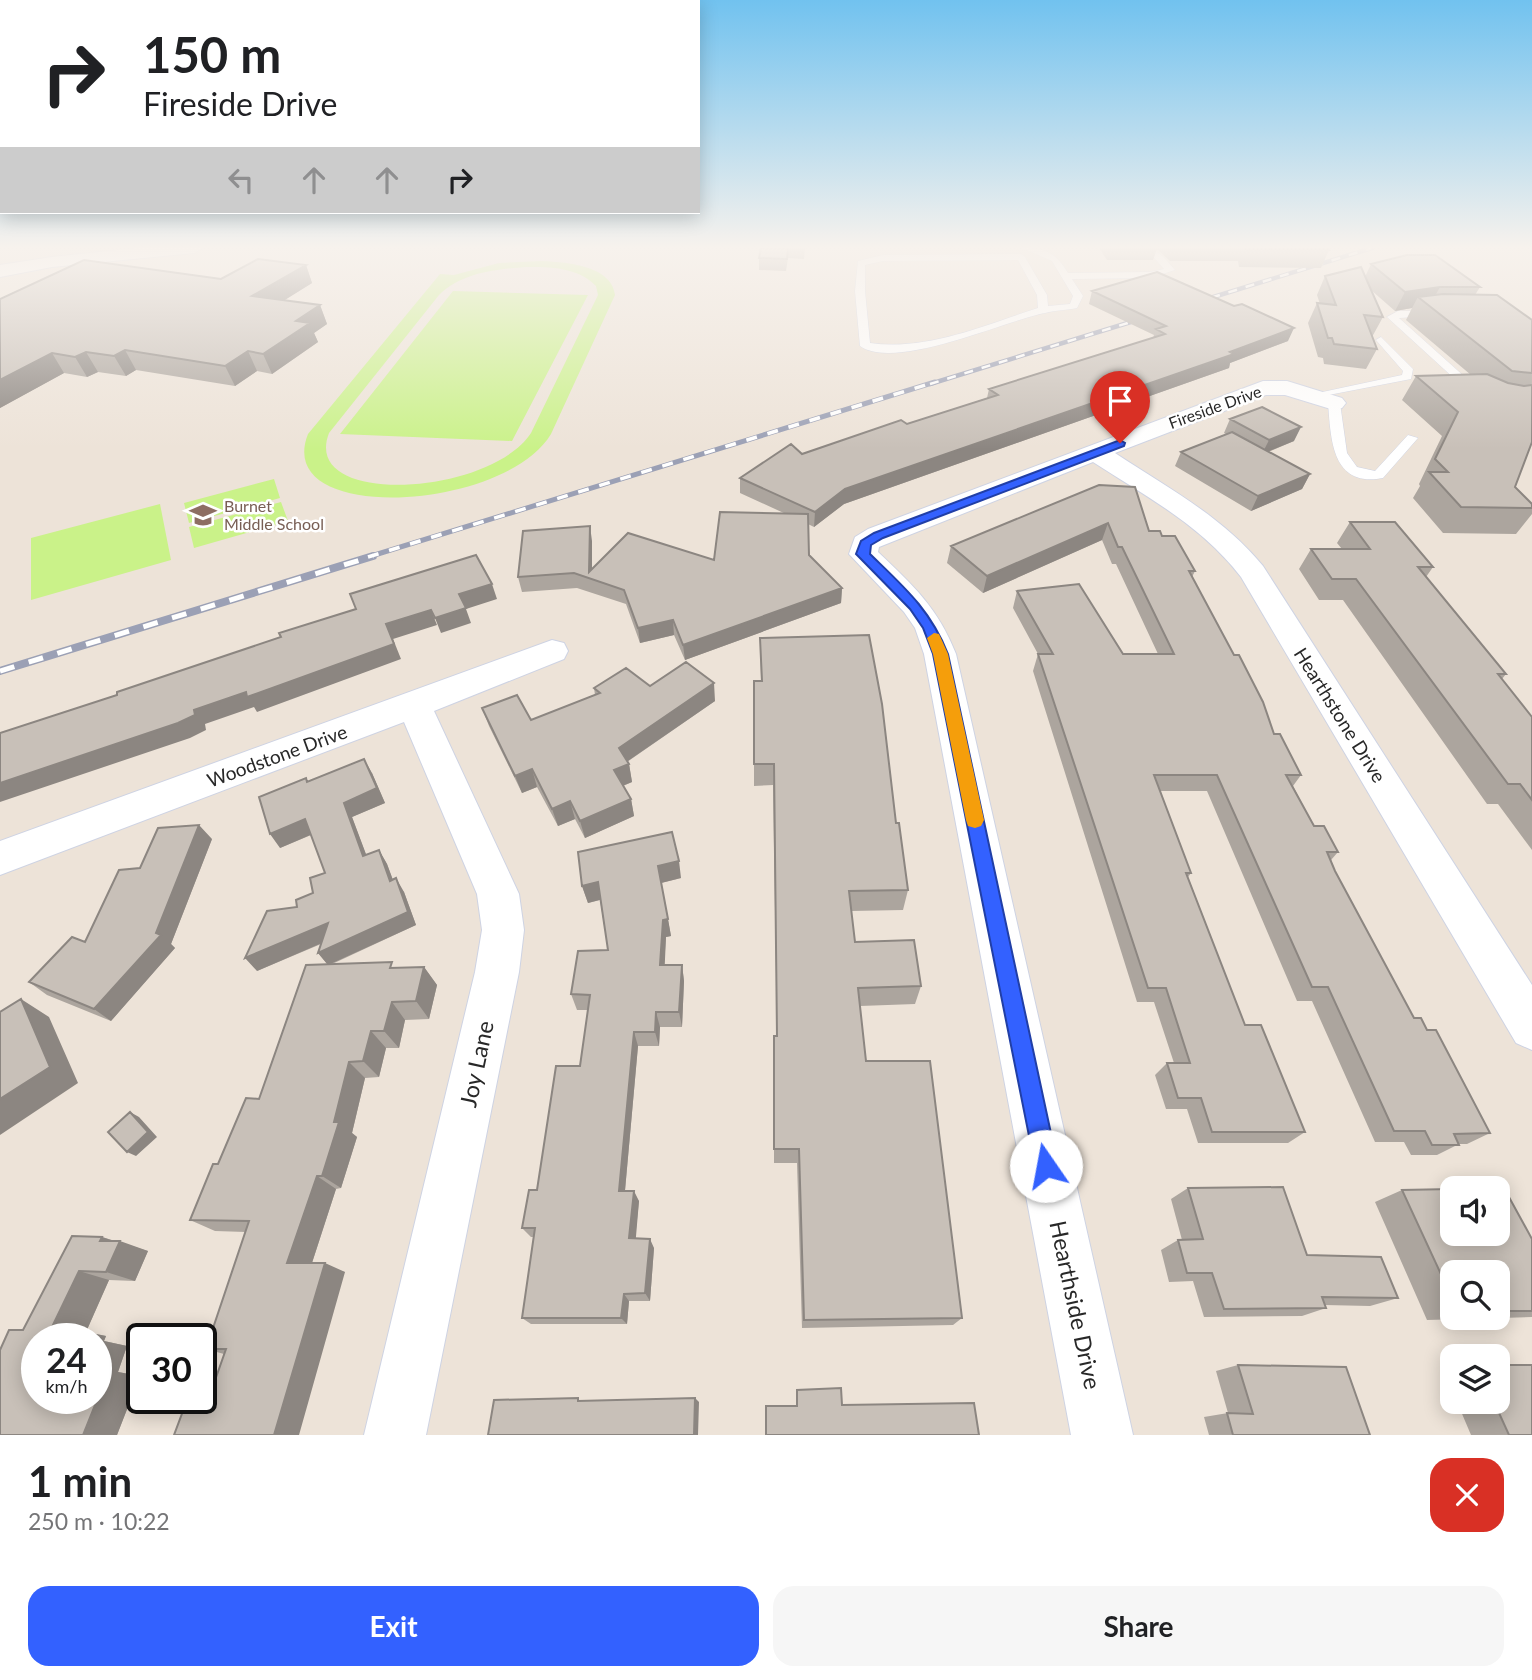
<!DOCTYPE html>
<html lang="en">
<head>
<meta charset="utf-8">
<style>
	:root { --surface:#fff; --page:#f6f6f6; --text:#202124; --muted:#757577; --accent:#3361ff }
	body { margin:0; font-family:Lato,sans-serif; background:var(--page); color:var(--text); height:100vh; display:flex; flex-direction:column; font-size:26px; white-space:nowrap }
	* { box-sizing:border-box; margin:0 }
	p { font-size:23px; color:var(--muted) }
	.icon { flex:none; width:38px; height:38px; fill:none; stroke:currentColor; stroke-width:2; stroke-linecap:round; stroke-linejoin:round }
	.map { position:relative; height:1435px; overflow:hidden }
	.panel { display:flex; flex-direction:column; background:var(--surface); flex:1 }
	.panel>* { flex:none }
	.top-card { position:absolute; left:0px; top:0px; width:700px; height:214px; box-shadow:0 4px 18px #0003; background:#fff; color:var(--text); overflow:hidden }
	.controls { position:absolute; left:1440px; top:1176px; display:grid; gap:14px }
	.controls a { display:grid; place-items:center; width:70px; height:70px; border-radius:14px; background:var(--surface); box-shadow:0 4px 18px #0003; font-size:35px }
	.speed { position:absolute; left:21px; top:1323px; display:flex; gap:14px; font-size:35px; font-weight:700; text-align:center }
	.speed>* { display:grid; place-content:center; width:91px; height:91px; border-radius:50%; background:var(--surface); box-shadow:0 4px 18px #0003; line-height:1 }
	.speed small { font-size:18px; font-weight:400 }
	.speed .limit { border:4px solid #111; border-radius:10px; background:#fff; color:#111 }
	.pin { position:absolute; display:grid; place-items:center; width:60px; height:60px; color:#fff; margin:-72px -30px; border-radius:50% 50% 50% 0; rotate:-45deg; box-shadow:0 0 7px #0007 }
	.pin .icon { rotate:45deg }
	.me { position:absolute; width:77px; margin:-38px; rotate:348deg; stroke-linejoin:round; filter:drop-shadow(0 0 5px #0008) }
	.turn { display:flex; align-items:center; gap:24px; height:147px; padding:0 28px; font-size:32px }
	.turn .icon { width:91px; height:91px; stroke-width:2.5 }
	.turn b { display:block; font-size:49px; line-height:60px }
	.lanes { display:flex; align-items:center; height:66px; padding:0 28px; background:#0003; justify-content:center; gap:35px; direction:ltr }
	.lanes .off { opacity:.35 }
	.round { display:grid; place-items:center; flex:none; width:74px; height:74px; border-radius:21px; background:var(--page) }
	.headline { display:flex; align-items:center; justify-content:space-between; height:119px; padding:0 28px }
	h1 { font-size:42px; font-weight:700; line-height:52px }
	.action { display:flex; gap:14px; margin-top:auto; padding:14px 28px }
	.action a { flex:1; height:80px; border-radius:21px; background:var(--accent); color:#fff; font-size:28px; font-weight:700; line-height:80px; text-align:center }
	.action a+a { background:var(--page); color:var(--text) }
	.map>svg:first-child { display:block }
</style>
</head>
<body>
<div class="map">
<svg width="1532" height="1435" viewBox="0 0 1532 1435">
	<rect width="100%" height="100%" fill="#ede3d8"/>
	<path fill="#caf289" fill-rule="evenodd" d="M541,261c23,1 71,4 74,34l-64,139c-47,78 -279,91 -243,0l132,-160 14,1 45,-12zM526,267c24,0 52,0 70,19l2,9 -67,138c-41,63 -231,75 -202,0l110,-138c22,-22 57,-26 87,-28z
		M453,291l135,4 -76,146 -172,-7z
		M274,479l6,19 -91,25 -5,-20z
		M281,502l7,19 -94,27 -5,-21z
		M160,504l11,56 -140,40v-62z"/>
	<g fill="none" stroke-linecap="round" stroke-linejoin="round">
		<g stroke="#ced3e3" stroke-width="1">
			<path id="lane" d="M1022,248c24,0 34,5 46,25l82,-1 14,-3 -13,-15 -12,-6c18,0 24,8 36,22l-25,8 -78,1 11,17 -6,12c-10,2 -21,2 -32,5 -41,8 -150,58 -185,33l-5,-55 3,-30 25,-6 138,-1 4,3 22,38 1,11 22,-2 3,-8 -21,-35zM1018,260l19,35 1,13c-53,17 -111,43 -168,35l-5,-52v-26l18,-4z
				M1398,311h37l1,2 -5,3 -32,2 77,69v4h-8l-81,-74z
				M1381,337l32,32 -2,10 -98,19v-4l89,-19 1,-4 -27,-31z
				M1334,400l6,3 7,50 10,14 18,4 33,-36 10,3 -35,40c-52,10 -52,-40 -55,-75z"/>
		</g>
		<g stroke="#ced3e3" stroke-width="2">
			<path id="street" d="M137,248h66l-9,5 -142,14 -52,10v-12l52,-8z
				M1263,381h24l55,17 4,5 -4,5 -8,2 -49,-15h-19l-151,58c53,35 108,64 148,113l269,419v65l-16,-7 -275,-466c-39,-51 -95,-81 -148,-115l-214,85 -1,5c35,33 60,56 78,102l177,781h-62l-147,-781 -9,-26 -11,-16 -55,-58 6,-17 13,-8z
				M552,640l12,3 4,8 -4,8 -130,52 85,183 5,36 -5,42 -93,463h-62l111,-463 7,-42 -5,-36 -73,-172 -404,153v-34z"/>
		</g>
		<use href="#lane" fill="#fff" fill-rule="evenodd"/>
		<use href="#street" fill="#fff" fill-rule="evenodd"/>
		<g stroke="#9ba0b5" stroke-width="4.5">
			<path id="rail-far2" d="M1194,303l178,-55
				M930,384l217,-67"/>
		</g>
		<g stroke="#9ba0b5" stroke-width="5">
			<path id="rail-far1" d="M368,557l567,-175"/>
		</g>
		<g stroke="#9ba0b5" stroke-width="8">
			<path id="rail" d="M0,671l373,-115"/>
		</g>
		<use href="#rail-far2" stroke="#fff" stroke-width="2.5" stroke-dasharray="9" stroke-linecap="butt"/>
		<use href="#rail-far1" stroke="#fff" stroke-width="3.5" stroke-dasharray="11" stroke-linecap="butt"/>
		<use href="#rail" stroke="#fff" stroke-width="5" stroke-dasharray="15" stroke-linecap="butt"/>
	</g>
	<path fill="#aca59e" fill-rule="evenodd" d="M761,248h44l-1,11 -16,-1 -2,13 -27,-1v-12z
		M1099,248h228l2,2 -8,18 -82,-1 -1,-6h-68l-13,-12 -4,11h-46z
		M1371,264l109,23 -5,8 57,25v122l-17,45 17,17v10l-16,20 -73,-1 -30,-35 7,-12 -1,-2 23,-48 -40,-36 14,-24 55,-1 -65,-55 6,-12 -17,3 -24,-21 12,27 -11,20 5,12 -11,20 -42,-5 -1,-6 -5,-1 -10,-34 9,-20 3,1 -3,-9 8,-19 40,1z
		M306,265l6,18 -28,17 36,5 7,19 -13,9 4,9 -46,32 -15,-3 -22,15 -99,-16 -10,6 -28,-4 -11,5 -23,-4 -64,35v-109l221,-20z
		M1092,291l196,50 -58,22 -1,5 -385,136 -30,23 -6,-3 1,31 33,33 -1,15 -156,57 -11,-25 -34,8 -14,-39 -49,-16 -55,4 -4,-15 74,-36v28l122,-9 72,-46 -46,-21v-15l62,-24 105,-30 80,-26 2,-9 164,-51 1,-3 -65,-31z
		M1230,419l64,22 -26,11 42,22 -8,15 -51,22 -76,-45 6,-14 45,-18 -2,-1z
		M1099,485l50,46 13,5 33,35 -3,6 82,157 27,41 -8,11 21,40 24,26 -7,8 4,11 79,147 13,12 63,103 -23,11h-8l-22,11h-26l-7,-13h-29l-63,-141h-15l-90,-210h-47l31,82 -3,4 57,148 60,107 -17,11h-90l-11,-34h-21l-11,-34 12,-12h7l-20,-61h-17l-104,-331 5,-17 -25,-46 4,-17 106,63h35l-42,-90h-4l-10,-24 -119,53 -36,-30 4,-17z
		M1350,522l83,45 -7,10 80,97 -4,5 30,38v133l-34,-46h-11l-144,-204h-24l-20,-31 12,-20h31l-5,-6z
		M760,638l136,185 12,67 -5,20 -52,1 4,31 66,44 -6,18 -55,2 6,55 96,257 -9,7 -151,3 -5,-165h-23v-127h3l-4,-251 -19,1v-22l7,-83z
		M650,686l65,15 -88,61 2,2 3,18 -9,4 8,13 3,17 -49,22 -10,-19 -17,7 -21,-39 -15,6 -33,-67 -7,-18 49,12 64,-25 -1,-7z
		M372,773l13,30 -33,14 14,38 13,-5 8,14 6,16 11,12 12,33 -86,40 66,3 28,-1 13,18 -8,34 -24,1 -6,28h-13l-7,29 -14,1 -13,55 5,4 -16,51 -5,1 -24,74 33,9 -138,131 17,-49 -18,-5 40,-117 -31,-1 -25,-11 28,-56 41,-65 69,-134 -10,-12 3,-9 -64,27 40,-64 16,-14 12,-20 -14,-38 -31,13 28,-66z
		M212,839l-41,105 4,4 -64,73 -64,-26 -18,-13 56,-40 55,-74z
		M681,878l-20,5 10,53 -5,1 -2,28h18l2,16 -2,46h-22l-1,19h-21l-13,145 14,10 -4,38 19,9 -4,53h-21l-2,23h-96l-9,-6 12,-81h-3l-9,-9 15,-38 43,-124 8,-56h-11l-6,-16 37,-44 -8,-50 -12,3 -6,-17z
		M1188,1188l119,67 91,43 -28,8 -45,-1 1,3 -24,8 -98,1 -11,-36 -24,1 -8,-32 17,-10h4l-11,-41z
		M1402,1190l130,49v78l-105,3 -52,-118zM1452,1272h46v46h-46z
		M102,1237l46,14 -13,30 -26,-1 -23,52 20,4 -2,5 23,5 -9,26 22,4 -23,59 -94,-105z
		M1238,1365l132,70h-161l-5,-18 24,-4 -12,-42z
		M1452,1369v23l-9,-21z
		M1457,1402h41l34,33h-61z"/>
	<path fill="#8c8681" d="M306,265l6,18 -51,32 -9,-19z
		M1440,287l-10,18 -12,-8 -6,11 -17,3 10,-19z
		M320,305l7,19 -13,9 4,9 -46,32 -9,-20 33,-33z
		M1294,328l-6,13 -58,22 -1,5 -385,136 -30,23 1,-15 30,-23z
		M125,350l11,20 -10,6 -12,-20z
		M248,351l9,20 -22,15 -10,-20z
		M86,352l12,20 -11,5 -12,-20z
		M52,353l12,20 -64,35v-28z
		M1301,427l-7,14 -32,13 7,-14z
		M1310,474l-8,15 -51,22 7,-15z
		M1108,523l-6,17 -119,53 4,-17z
		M590,526l2,15v38l-3,-7z
		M492,584l5,15 -31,10 5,14 -30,10 -6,-15 24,-24z
		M842,588l-1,15 -156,57 -2,-15z
		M431,610l6,15 -44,14 8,20 -144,53 -3,-5 -49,17 1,6 -16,8 -190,64v-19l194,-73 192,-86z
		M673,620l1,15 -34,8 -2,-15z
		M714,683l1,18 -93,64 -3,-17z
		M364,759l8,14 13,30 -33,14 20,53 -9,-14 -19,-53z
		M629,764l3,18 -15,6 -3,-18z
		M532,769l5,18 -15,6 -7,-17z
		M631,799l3,17 -49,22 -5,-17z
		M570,801l5,18 -17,7 -6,-17z
		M305,819l10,14 -35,15 -10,-14z
		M199,825l13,14 -41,105 4,4 -64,73 -17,-12 62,-76z
		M379,850l8,14 11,30 -8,-13z
		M679,861l2,17 -20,5 -3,-17z
		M396,878l8,14 12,33 -88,40 -10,-12z
		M598,882l5,17 -15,4 -6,-17z
		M668,919l3,17 -5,1 -2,44 -4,-16 3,-45z
		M328,923l10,13 -81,35 -12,-13z
		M682,965l2,16 -2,46 -3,-15z
		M424,967l13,18 -8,34 -13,-18z
		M21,999l28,18 29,66 -78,52v-36z
		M392,1002l13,18 -6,28 -15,-17z
		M656,1012l4,15 -1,19 -4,-14z
		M371,1031l15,17 -7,29 -16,-16z
		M634,1032l4,14 -14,155 -5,-10z
		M349,1062l16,16 -13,55 5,4 -16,51 -19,-12 12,-54z
		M130,1112l9,5 18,20 -21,19 -9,-4z
		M317,1176l19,13 -27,83 -22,-9z
		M634,1191l5,10 -4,47 -6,-10z
		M102,1237l18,6v-2l28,10 -13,30 -29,-9 -6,-31z
		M650,1239l4,9 -4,53 -5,-8z
		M325,1263l20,9 -46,163h-25z
		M79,1271l30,9 -23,52 20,4 -2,5 23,5 -9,26 22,4 -23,59h-34l13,-61v-35h-26l-19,-10z
		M624,1294l5,7 -2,23 -6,-6z
		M695,1398l4,4 -1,33h-4z"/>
	<path fill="#c8c0b8" stroke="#8c8681" stroke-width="2" d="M761,248h27l-1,11 -28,-1z
		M1245,248h82l2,2h-83z
		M1407,255h28l45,32h-40l-35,5 -34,-28z
		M258,259l48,6 -54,31 68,9 -24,16 14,2 -47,31 -15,-3 -23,15 -100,-16 -11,6 -28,-4 -11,5 -23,-4 -52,27v-81l84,-39 137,19z
		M1361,267l22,50 -19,-2 13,34 -43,-5 -2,-6h-4l-11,-35 19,2 -11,-29z
		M1157,272l77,34 8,-2 52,24 -64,24 4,2 -389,135 -30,23 -75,-34 51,-34 11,10 99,-34 6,4 91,-29 -9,-6 176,-55 -9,-5 10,-3 -74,-35z
		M1443,294l54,1 35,25v53l-20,-2 -94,-74z
		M1487,374l21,9 16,3 8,-1v57l-17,45 17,17v4l-71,-1 -32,-35h19l-13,-13 23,-47 -42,-36z
		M1262,407l39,20 -32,13 -39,-21z
		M1232,432l78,42 -52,22 -77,-44z
		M1099,485l36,2 14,44h11l2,5h13l20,35h-6l45,84h5l24,47 11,32h6l21,41h-15l28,51h10l14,26h-11l8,19 79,147h7l6,12h9l54,103 -36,1 5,11h-27l-7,-14h-31l-66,-144h-16l-95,-212h-63l37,98h-5l59,152h16l44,107h-93l-11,-34h-23l-11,-35h23l-24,-75h-18l-110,-334h15l-36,-63 62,-7 44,70h51l-52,-107h-4l-10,-24 -121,53 -36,-30z
		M720,512l88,2 1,41 33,33 -159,57 -10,-25 -35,8 -14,-38 -50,-17 -56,4 5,-46 67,-5 -1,46 39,-39 86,27z
		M1350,522h45l38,45h-15l88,107h-8l34,43v83l-12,-16h-12l-152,-205h-24l-21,-30h59z
		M476,555l16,29 -33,10 7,14 -31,10 -4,-8 -45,14 8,20 -147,53 -1,-5 -52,18 1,5 -17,8 -178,60v-50l117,-38v-3l164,-55 -2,-4 77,-24 -6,-15z
		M869,635l13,69 14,119h3l9,67 -59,1 6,51 59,-2 7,46 -63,2 8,73h64l32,257 -158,2 -5,-171h-25v-113h3l-3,-272h-20v-83h8l-2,-43z
		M686,662l28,21 -95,65 10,16 -15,6 17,29 -51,22 -10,-20 -18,8 -20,-40 -17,7 -33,-68 35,-13 14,25 69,-27 -6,-5 32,-20 24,18z
		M364,759l13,29 -33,15 19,53 16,-6 11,31 6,-3 12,34 -90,41 10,-30 -83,35 22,-47 30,-4 -1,-7 17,-7 -3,-15 15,-5 -20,-54 -35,15 -11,-37 47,-19 1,4z
		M199,825l-43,108 5,2 -67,74 -65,-27 43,-45 13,5 34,-72 21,-2 18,-40z
		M672,832l7,29 -21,5 10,53 -5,1 -3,45h22l-3,47h-23l-1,20h-21l-15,159h15l-5,47 21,1 -5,54 -21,1 -3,24h-99l13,-90h-13l7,-38h8l19,-124h24l10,-71 -19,-1 7,-43 30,-1 -10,-68 -16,4 -4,-34z
		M392,962l-2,6 34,-1 -8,34 -24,1 -8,29h-13l-8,30 -14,1 -15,60h5l-17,54h-5l-30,87h38l-51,172h-100l12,-32h21l19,-54h-20l43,-128 -59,-1 23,-56h5l28,-66 13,1 47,-134z
		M21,999l29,68 -50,32v-87z
		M130,1112l18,20 -21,20 -19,-20z
		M1283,1187l24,68 74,2 17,41 -76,-1 4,11 -102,1 -12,-36h-25l-9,-33 25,-1 -15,-51z
		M1486,1188h18l28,51v72h-34v-39h-46v26l-50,-108 50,-1v45h46v-46z
		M72,1236l30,1 -2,4h20l-14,31 -27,-1 -28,58h23l-4,10h-33v59h59v-27l13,-1 -26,65h-83v-85l9,-20h14z
		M1238,1365l108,2 24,68h-137l-6,-22 26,1z
		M1498,1365h34v70h-23l-15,-33h4z
		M841,1388l1,17 132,-2 5,32h-213v-29h31v-16z
		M578,1398v3l117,-3 -1,37h-206l6,-35z"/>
	<linearGradient id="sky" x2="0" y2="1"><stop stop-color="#71c2ef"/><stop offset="0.55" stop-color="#f7f2ed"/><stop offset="1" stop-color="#f7f2ed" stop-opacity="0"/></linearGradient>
	<rect width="1532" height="449" fill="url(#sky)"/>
	<path fill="#3361ff" stroke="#213fa6" stroke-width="2" d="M1120,440l5,3 -1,3 -241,92 -12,7 -1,9c34,33 60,55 78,100l110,512 -3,8 -9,3 -8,-3 -3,-8 -102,-512 -10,-26 -13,-19 -54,-55 5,-13 13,-8z"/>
	<path fill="#f59e0b" d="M934,633l5,1 9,20 36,166 -3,6 -6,2 -7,-2 -2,-6 -33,-166 -6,-16z"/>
	<defs>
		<g id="school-bare" transform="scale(2.1)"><path d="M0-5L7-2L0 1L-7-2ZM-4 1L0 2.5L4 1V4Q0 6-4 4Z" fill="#8d6e63" stroke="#fff" stroke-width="2.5" paint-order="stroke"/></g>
	</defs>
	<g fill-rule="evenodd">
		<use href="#school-bare" x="203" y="515"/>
	</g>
	<g text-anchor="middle" stroke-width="5" stroke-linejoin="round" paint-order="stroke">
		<g font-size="16" fill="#282828" stroke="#fff">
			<text transform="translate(1215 407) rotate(-20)" y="6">Fireside Drive</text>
		</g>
		<g font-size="16" fill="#785e54" stroke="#fff" text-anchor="start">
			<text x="224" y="512">Burnet<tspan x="224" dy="18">Middle School</tspan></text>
		</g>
		<g font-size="19" fill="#282828" stroke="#fff">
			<text transform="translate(1340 715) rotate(58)" y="7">Hearthstone Drive</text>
			<text transform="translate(277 756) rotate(-20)" y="7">Woodstone Drive</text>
		</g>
		<g font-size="23" fill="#282828" stroke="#fff">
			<text transform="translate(477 1064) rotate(-78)" y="8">Joy Lane</text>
			<text transform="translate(1075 1305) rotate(78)" y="8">Hearthside Drive</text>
		</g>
	</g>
</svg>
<div class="controls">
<a><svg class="icon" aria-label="sound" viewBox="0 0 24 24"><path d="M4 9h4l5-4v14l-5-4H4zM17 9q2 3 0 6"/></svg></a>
<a><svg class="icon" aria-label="search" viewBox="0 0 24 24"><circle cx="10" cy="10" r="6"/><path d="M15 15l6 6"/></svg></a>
<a><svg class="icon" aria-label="layers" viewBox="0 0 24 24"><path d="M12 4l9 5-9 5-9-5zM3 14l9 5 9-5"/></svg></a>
</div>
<div class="speed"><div>24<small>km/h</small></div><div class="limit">30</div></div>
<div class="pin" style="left:1120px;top:443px;background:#d93025"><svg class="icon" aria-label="arrive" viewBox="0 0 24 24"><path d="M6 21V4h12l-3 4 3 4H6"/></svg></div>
<svg class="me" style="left:1046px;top:1166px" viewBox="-20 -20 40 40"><circle r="19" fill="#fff"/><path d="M0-13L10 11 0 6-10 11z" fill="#3361ff"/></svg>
<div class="top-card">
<div class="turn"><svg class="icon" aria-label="right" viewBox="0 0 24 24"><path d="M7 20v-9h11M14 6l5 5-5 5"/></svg><div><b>150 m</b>Fireside Drive</div></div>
<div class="lanes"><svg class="icon off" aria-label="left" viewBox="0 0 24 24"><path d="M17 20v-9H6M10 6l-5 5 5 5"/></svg><svg class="icon off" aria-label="ahead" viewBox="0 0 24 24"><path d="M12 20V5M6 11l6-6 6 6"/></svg><svg class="icon off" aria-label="ahead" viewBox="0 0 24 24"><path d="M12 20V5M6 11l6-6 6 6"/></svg><svg class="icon" aria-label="right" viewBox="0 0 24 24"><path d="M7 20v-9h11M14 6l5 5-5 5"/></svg></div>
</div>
</div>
<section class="panel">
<div class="headline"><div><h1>1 min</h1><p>250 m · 10:22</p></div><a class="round" style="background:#d93025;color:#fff"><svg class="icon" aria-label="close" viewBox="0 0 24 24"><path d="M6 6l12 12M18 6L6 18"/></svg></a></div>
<div class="action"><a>Exit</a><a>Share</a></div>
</section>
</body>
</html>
